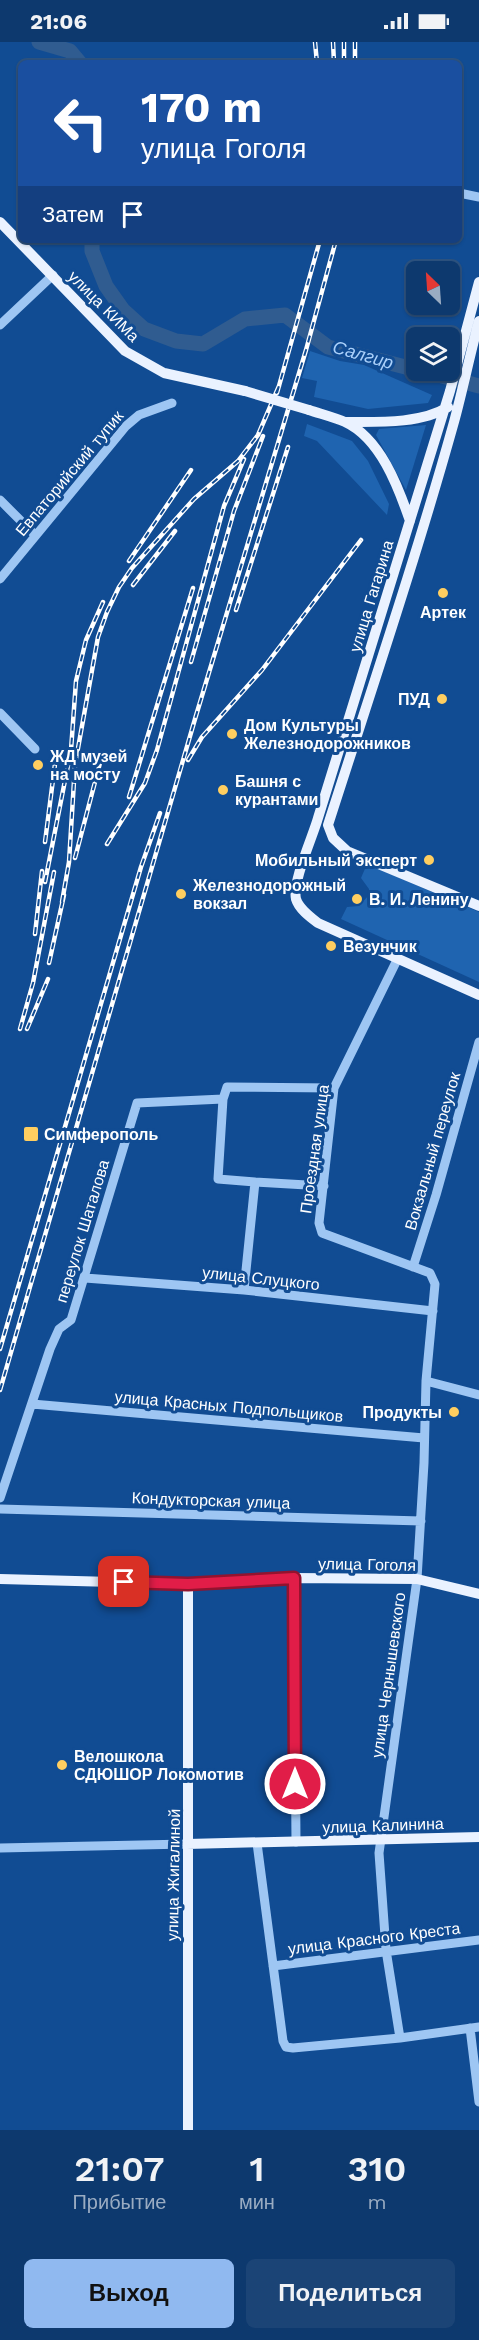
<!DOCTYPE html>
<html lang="ru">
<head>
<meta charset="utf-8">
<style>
	:root { --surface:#0d396e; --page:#1b4476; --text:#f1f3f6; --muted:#9aacc2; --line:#2d5381; --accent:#90b9f0 }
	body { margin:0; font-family:"Work Sans",sans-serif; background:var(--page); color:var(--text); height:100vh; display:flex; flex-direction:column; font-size:22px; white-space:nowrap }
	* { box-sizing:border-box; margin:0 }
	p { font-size:20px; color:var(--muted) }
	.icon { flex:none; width:33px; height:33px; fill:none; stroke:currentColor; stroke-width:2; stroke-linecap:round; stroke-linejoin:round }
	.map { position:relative; height:2088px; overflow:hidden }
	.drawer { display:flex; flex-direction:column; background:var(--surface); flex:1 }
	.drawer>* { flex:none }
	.guide { position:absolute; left:18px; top:18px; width:444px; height:183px; border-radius:9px; box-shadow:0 2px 4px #0004,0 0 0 2px var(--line); background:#1a4fa0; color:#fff; overflow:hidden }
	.needle { width:39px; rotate:335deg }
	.buttons { position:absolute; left:406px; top:219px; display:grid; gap:12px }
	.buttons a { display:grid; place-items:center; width:54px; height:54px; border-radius:9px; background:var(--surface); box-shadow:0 2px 4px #0004,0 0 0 2px var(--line); font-size:30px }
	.pin { position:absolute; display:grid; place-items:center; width:51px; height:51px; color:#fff; margin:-26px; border-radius:12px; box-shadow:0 3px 9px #0006 }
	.me { position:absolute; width:66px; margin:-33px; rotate:0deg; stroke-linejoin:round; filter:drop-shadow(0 0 4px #0008) }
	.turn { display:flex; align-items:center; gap:21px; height:126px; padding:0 24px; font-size:27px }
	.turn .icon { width:78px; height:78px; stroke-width:2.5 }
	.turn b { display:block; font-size:42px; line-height:51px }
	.then { display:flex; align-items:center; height:57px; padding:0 24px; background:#0003; gap:12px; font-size:22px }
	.eta { display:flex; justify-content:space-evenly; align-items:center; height:102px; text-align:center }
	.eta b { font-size:36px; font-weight:600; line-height:42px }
	.action { display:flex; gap:12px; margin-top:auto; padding:12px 24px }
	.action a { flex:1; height:69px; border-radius:9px; background:var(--accent); color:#111; font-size:24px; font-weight:600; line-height:69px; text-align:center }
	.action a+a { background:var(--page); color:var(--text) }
	.status { display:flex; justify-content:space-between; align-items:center; height:42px; padding:0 30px; background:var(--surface); direction:ltr }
	.status svg { height:16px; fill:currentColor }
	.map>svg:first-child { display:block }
</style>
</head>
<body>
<div class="status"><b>21:06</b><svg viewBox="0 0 49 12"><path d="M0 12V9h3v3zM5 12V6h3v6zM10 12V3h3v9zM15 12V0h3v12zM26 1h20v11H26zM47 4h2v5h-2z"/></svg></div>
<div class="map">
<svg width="479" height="2088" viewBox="0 0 479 2088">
	<rect width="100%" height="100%" fill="#114c93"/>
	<path fill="#1f64b0" d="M310,309l30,10 24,4 68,30 -4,8 -60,6 -54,-12 3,-16 -15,-3z
		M307,382l45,17 16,20 21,43 -2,11 -70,-74 -13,-5z
		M426,383l-20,65 -30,-55 3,-6z
		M367,822l112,48v70l-138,-63 6,-12 12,-1 10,-11v-6l-8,-11z"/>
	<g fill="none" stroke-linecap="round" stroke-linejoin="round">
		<path stroke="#305c90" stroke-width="15" d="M39,0l31,9 10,12
			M92,198v11l14,35 17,24 21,19 32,12 27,3 42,-25 40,-4 43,32 89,23
			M420,328l59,16"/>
		<path stroke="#9ec6f3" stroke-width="9" d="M459,151l20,4
			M0,283l53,-50
			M0,458l35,35
			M0,537l126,-153 13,-11 33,-12
			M0,671l35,36
			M397,918l-63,128 -15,135 3,10 108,40 5,11 -9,97 -2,82 -7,116 -38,274 7,97 14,88
			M223,1057l-5,80 37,3
			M413,1225l23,-72 43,-153
			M85,1236l159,12 189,21
			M244,1248l11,-108 69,4
			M426,1339l53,14
			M32,1362l392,34
			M0,1456l50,-149 9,-20 12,-9 66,-217 86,-4 4,-12 107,1
			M0,1467l421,12
			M294,1536l2,264
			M257,1801l26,198 3,6 7,1 107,-10 79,-11
			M0,1806l187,-4
			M273,1924l206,-26
			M470,1986l9,74"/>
		<path stroke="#eaf2ff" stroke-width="10" d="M0,180l125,129 39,22 81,18
			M479,240l-29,109 -132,427c-5,18 -26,64 -22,81 3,10 14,18 22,24l161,72
			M479,279c-9,33 -16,68 -25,101 -38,136 -83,269 -126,403l5,13 14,13 132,55
			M309,368c12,4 24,7 36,12 35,16 53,64 65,99
			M346,380c31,0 75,2 102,-15
			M0,1537l188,5 106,-6 123,1 62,15
			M187,1802l292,-7
			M188,2088v-546"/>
		<g stroke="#fff" stroke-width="4.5">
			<path id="rail" d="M315,0l2,21
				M333,0l1,21
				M344,21v-21
				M355,21v-21
				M277,351l43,-153
				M129,519l62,-91
				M133,543l42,-54
				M236,568l52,-163
				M191,620l43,-151 29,-75
				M188,718l14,-23 60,-67 99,-130
				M129,755l64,-209
				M45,800l10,-78
				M107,802l38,-61 12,-33 67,-244 20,-47
				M75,816l25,-95
				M45,840l26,-132 5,-69 10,-41 17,-38
				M62,860l7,-40 6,-97 23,-128 9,-25 12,-25 13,-19 62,-69 44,-38 20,-26 21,-49
				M35,892l7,-63
				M49,921l15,-68
				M20,987l13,-46 21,-111
				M27,987l21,-50
				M0,1307l141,-482 19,-54
				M0,1348l195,-671 111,-369 30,-110"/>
		</g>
		<use href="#rail" stroke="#114c93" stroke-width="2" stroke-dasharray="7" stroke-linecap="butt"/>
		<path stroke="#eaf2ff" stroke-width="10" d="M245,349l64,19"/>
	</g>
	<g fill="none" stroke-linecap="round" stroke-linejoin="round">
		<g stroke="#92132f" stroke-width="15">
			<path id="route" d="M124,1540l64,2 106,-6 1,206"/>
		</g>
		<use href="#route" stroke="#e11d48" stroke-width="10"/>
	</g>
	<g fill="#ffce60" stroke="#114c93" stroke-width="2">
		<circle cx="443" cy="551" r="6"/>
		<circle cx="442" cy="657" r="6"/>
		<circle cx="232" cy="692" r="6"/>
		<circle cx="38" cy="723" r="6"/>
		<circle cx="223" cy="748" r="6"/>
		<circle cx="429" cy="818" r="6"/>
		<circle cx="181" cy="852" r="6"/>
		<circle cx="357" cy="857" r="6"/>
		<circle cx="331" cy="904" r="6"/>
		<rect x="23" y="1084" width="16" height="16" rx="3"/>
		<circle cx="454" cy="1370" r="6"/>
		<circle cx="62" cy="1723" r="6"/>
	</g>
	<g text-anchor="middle" stroke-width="6" stroke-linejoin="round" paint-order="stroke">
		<g font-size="16" fill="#fff" stroke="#114c93">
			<text transform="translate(104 264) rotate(45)" y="6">улица КИМа</text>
			<text transform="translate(69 431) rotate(-50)" y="6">Евпаторийский тупик</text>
			<text transform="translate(371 554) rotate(-73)" y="6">улица Гагарина</text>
			<text transform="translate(314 1107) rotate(-82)" y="6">Проездная улица</text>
			<text transform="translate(432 1109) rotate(-74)" y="6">Вокзальный переулок</text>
			<text transform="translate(82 1189) rotate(-73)" y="6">переулок Шаталова</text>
			<text transform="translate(261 1236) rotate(6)" y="6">улица Слуцкого</text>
			<text transform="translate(229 1364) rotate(5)" y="6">улица Красных Подпольщиков</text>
			<text transform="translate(211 1458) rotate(2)" y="6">Кондукторская улица</text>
			<text transform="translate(367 1522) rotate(1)" y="6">улица Гоголя</text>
			<text transform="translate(388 1633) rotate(-82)" y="6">улица Чернышевского</text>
			<text transform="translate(383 1783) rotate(-2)" y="6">улица Калинина</text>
			<text transform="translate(173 1833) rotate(-89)" y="6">улица Жигалиной</text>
			<text transform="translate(374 1896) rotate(-7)" y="6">улица Красного Креста</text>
		</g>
		<g font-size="16" font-weight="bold" fill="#fff" stroke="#114c93" text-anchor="start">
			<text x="443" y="576" text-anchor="middle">Артек</text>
			<text x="430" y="663" text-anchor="end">ПУД</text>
			<text x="244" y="689">Дом Культуры<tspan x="244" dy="18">Железнодорожников</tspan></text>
			<text x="50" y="720">ЖД музей<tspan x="50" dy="18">на мосту</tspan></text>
			<text x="235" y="745">Башня с<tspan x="235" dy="18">курантами</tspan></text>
			<text x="417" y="824" text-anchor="end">Мобильный эксперт</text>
			<text x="193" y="849">Железнодорожный<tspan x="193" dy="18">вокзал</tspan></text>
			<text x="369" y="863">В. И. Ленину</text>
			<text x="343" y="910">Везунчик</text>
			<text x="44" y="1098">Симферополь</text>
			<text x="442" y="1376" text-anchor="end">Продукты</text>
			<text x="74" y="1720">Велошкола<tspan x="74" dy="18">СДЮШОР Локомотив</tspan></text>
		</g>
		<g font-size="18" font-style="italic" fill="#aad0fa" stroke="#114c93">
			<text transform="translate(363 313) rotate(16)" y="6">Салгир</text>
		</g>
	</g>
</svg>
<div class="buttons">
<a><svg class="needle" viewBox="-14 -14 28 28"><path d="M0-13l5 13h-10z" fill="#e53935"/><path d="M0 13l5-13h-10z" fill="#9aacc2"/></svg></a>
<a><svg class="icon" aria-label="layers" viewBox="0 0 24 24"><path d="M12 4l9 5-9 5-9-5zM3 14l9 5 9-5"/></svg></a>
</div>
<div class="pin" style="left:124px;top:1540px;background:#d93025"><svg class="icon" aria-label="arrive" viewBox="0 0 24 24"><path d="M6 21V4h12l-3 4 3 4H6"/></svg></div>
<svg class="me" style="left:295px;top:1742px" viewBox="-20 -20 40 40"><circle r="17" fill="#e11d48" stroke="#fff" stroke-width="3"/><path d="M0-11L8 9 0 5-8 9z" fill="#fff"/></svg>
<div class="guide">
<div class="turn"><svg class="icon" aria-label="left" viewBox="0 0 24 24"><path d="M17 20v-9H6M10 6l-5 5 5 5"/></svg><div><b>170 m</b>улица Гоголя</div></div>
<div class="then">Затем<svg class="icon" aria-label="arrive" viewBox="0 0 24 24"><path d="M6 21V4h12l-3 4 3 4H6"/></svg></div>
</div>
</div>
<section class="drawer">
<div class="eta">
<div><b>21:07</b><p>Прибытие</p></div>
<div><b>1</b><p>мин</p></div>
<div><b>310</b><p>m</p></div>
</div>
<div class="action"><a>Выход</a><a>Поделиться</a></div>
</section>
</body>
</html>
